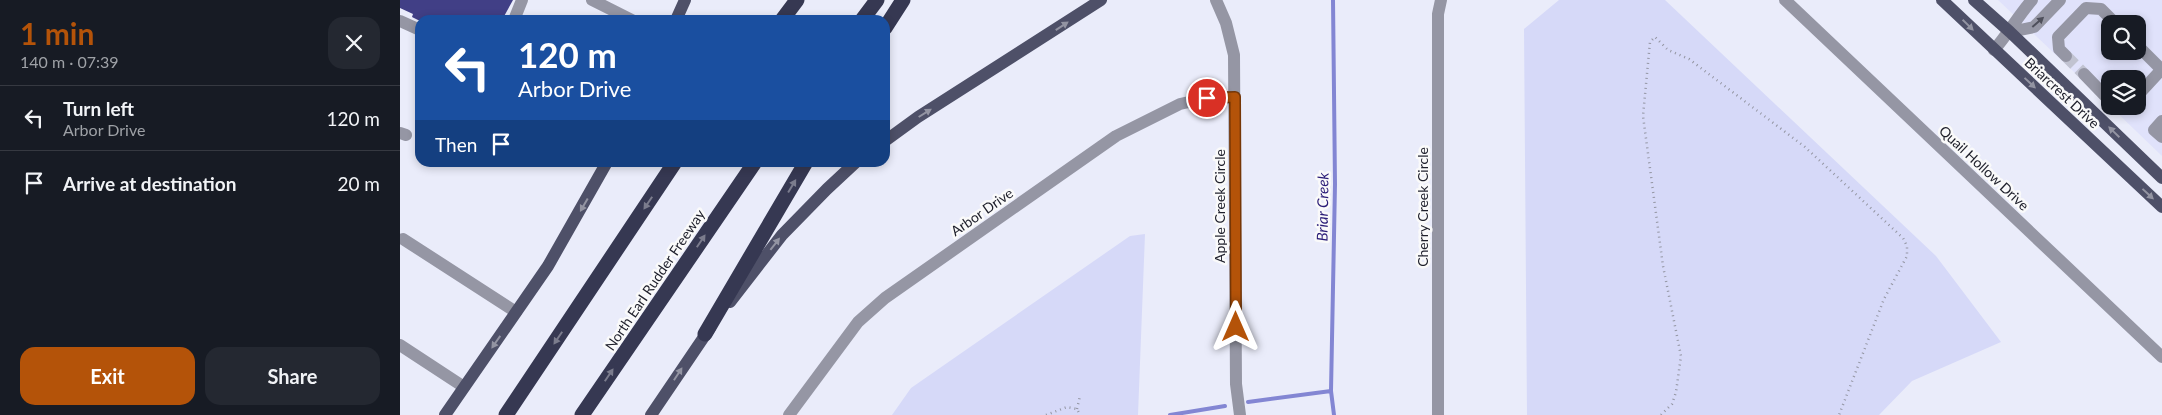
<!DOCTYPE html>
<html lang="en">
<head>
<meta charset="utf-8">
<style>
	:root { --surface:#171b24; --page:#242831; --text:#f1f3f6; --muted:#9ea1a6; --line:#363941; --accent:#b45309 }
	body { margin:0; font-family:Lato,sans-serif; background:var(--page); color:var(--text); height:100vh; display:flex; flex-direction:column; font-size:19px; white-space:nowrap }
	* { box-sizing:border-box; margin:0 }
	p { font-size:16px; color:var(--muted) }
	.icon { flex:none; width:28px; height:28px; fill:none; stroke:currentColor; stroke-width:2; stroke-linecap:round; stroke-linejoin:round }
	.map { position:relative; flex:1; overflow:hidden }
	.drawer { display:flex; flex-direction:column; background:var(--surface); width:400px }
	.drawer>* { flex:none }
	.banner { position:absolute; left:15px; top:15px; width:475px; height:152px; border-radius:15px; box-shadow:0 2px 8px #0003; background:#1a4fa0; color:#fff; overflow:hidden }
	.tools { position:absolute; left:1701px; top:15px; display:grid; gap:10px }
	.tools a { display:grid; place-items:center; width:45px; height:45px; border-radius:10px; background:var(--surface); box-shadow:0 2px 8px #0003; font-size:25px }
	.pin { position:absolute; display:grid; place-items:center; width:42px; height:42px; color:#fff; margin:-21px; border:2px solid #fff; border-radius:50%; box-shadow:0 1px 5px #0007 }
	.me { position:absolute; width:55px; margin:-28px; rotate:0deg; stroke-linejoin:round; filter:drop-shadow(0 0 4px #0008) }
	.turn { display:flex; align-items:center; gap:18px; height:105px; padding:0 20px; font-size:22px }
	.turn .icon { width:65px; height:65px; stroke-width:2.5 }
	.turn b { display:block; font-size:35px; line-height:42px }
	.then { display:flex; align-items:center; height:48px; padding:0 20px; background:#0003; gap:10px; font-size:19px }
	.round { display:grid; place-items:center; flex:none; width:52px; height:52px; border-radius:15px; background:var(--page) }
	.overview { display:flex; align-items:center; justify-content:space-between; height:85px; padding:0 20px }
	h1 { font-size:30px; font-weight:700; line-height:38px; color:var(--accent) }
	.cta { display:flex; gap:10px; margin-top:auto; padding:10px 20px }
	.cta a { flex:1; height:58px; border-radius:15px; background:var(--accent); color:#fff; font-size:20px; font-weight:700; line-height:58px; text-align:center }
	.cta a+a { background:var(--page); color:var(--text) }
	ul { padding:0; list-style:none }
	li { display:flex; align-items:center; gap:15px; height:65px; padding:0 20px; border-top:1px solid var(--line) }
	li div { flex:1 }
	li b { display:block; font-size:19px }
	li em { font-style:normal }
	main { display:flex; flex:1; min-height:0 }
	.map>svg:first-child { display:block }
</style>
</head>
<body>
<main>
<section class="drawer">
<div class="overview"><div><h1>1 min</h1><p>140 m · 07:39</p></div><a class="round"><svg class="icon" aria-label="close" viewBox="0 0 24 24"><path d="M6 6l12 12M18 6L6 18"/></svg></a></div>
<ul>
<li><svg class="icon" aria-label="left" viewBox="0 0 24 24"><path d="M17 20v-9H6M10 6l-5 5 5 5"/></svg><div><b>Turn left</b><p>Arbor Drive</p></div><em>120 m</em></li>
<li><svg class="icon" aria-label="arrive" viewBox="0 0 24 24"><path d="M6 21V4h12l-3 4 3 4H6"/></svg><div><b>Arrive at destination</b></div><em>20 m</em></li>
</ul>
<div class="cta"><a>Exit</a><a>Share</a></div>
</section>
<div class="map">
<svg width="1762" height="415" viewBox="0 0 1762 415">
	<rect width="100%" height="100%" fill="#eaecfa"/>
	<path fill="#e0e2fb" fill-rule="evenodd" d="M1598,0h164v156l-52,-50h28v-27h-28v27zM1710,24h28v27h-28z"/>
	<path fill="#d6d9f8" d="M1159,0h106l271,256 65,86 -89,39 -33,34h-352l-3,-386z
		M745,234l-7,181h-246l19,-27 219,-152z"/>
	<g fill="none" stroke-linecap="round" stroke-linejoin="round">
		<path stroke="#8386d3" stroke-width="4" d="M933,0l2,184 -4,207 3,24
			M848,402l83,-11
			M770,415l55,-9"/>
	</g>
	<path fill="#413f86" d="M0,0h113l-11,20h-84l-6,-3 1,-3 -13,-6z"/>
	<g fill="none" stroke-linecap="round" stroke-linejoin="round">
		<path stroke="#c1c3d1" stroke-width="12" stroke-dasharray="12 6" stroke-linecap="butt" d="M1666,56l18,18"/>
		<path stroke="#9496a3" stroke-width="2.5" stroke-dasharray="1 4" stroke-linecap="butt" d="M677,409l3,-13
			M646,415l21,-8 10,2 3,6
			M1261,415l11,-11 4,-12 5,-36 -18,-90 -20,-150 7,-74 5,-5 13,13 21,9 116,88 98,91 4,8v10l-23,43 -45,116"/>
		<path stroke="#9596a4" stroke-width="12" d="M192,0l40,20
			M816,0l10,23 8,32 2,329 4,31
			M1385,0l377,357
			M114,20l8,-20
			M0,21l20,9
			M1610,32l24,-5 26,-27
			M1738,46l23,23
			M1594,50c14,-16 24,-34 38,-50
			M1666,56l-7,-7 -1,-12 28,-29 15,1 15,15
			M1684,74l26,27
			M1738,95l24,-26
			M1716,106h8
			M1762,121l-8,9 8,7
			M0,133l6,2
			M3,239l113,73
			M0,345l64,42
			M389,415l69,-93 27,-24 231,-162 64,-32 27,-6 28,-1
			M1038,415v-401l3,-14"/>
		<path stroke="#4e5068" stroke-width="12" d="M1542,0l220,207
			M1574,0l36,32 152,146
			M276,20l9,-20
			M485,141l33,-24 183,-117
			M330,302l52,-67 45,-46 29,-27
			M45,415l103,-149 59,-104
			M251,415l59,-87"/>
		<path stroke="#363852" stroke-width="15" d="M382,20l15,-20
			M462,20l15,-20
			M485,28l18,-28
			M305,334l101,-172
			M106,415l169,-253
			M182,415l173,-253"/>
	</g>
	<defs><path id="oneway-solid" d="M-6-.8H1V-3.2L6.5 0L1 3.2V.8H-6Z" transform="scale(1.25)"/></defs>
	<use fill="#4e4f5b" href="#oneway-solid" transform="translate(1638 22) rotate(-41)"/>
	<g fill="#9394a2">
		<use href="#oneway-solid" transform="translate(1568 25) rotate(44)"/>
		<use href="#oneway-solid" transform="translate(662 26) rotate(-33)"/>
		<use href="#oneway-solid" transform="translate(1630 83) rotate(43)"/>
		<use href="#oneway-solid" transform="translate(525 113) rotate(-32)"/>
		<use href="#oneway-solid" transform="translate(1714 132) rotate(-136)"/>
		<use href="#oneway-solid" transform="translate(1748 194) rotate(43)"/>
		<use href="#oneway-solid" transform="translate(184 205) rotate(120)"/>
		<use href="#oneway-solid" transform="translate(375 244) rotate(-52)"/>
		<use href="#oneway-solid" transform="translate(96 342) rotate(125)"/>
		<use href="#oneway-solid" transform="translate(278 374) rotate(-57)"/>
	</g>
	<g fill="#7b7c8d">
		<use href="#oneway-solid" transform="translate(392 186) rotate(-59)"/>
		<use href="#oneway-solid" transform="translate(248 203) rotate(124)"/>
		<use href="#oneway-solid" transform="translate(301 241) rotate(-56)"/>
		<use href="#oneway-solid" transform="translate(158 338) rotate(124)"/>
		<use href="#oneway-solid" transform="translate(209 375) rotate(-56)"/>
	</g>
	<g fill="none" stroke-linecap="round" stroke-linejoin="round">
		<g stroke="#753606" stroke-width="12">
			<path id="route" d="M807,98l28,-1 1,230"/>
		</g>
		<use href="#route" stroke="#b45309" stroke-width="9"/>
	</g>
	<g text-anchor="middle" stroke-width="5" stroke-linejoin="round" paint-order="stroke">
		<g font-size="14" fill="#1e1f2b" stroke="#fafafa">
			<text transform="translate(1662 93) rotate(43)" y="5">Briarcrest Drive</text>
			<text transform="translate(1584 168) rotate(43)" y="5">Quail Hollow Drive</text>
			<text transform="translate(820 206) rotate(-90)" y="5">Apple Creek Circle</text>
			<text transform="translate(1023 207) rotate(-90)" y="5">Cherry Creek Circle</text>
			<text transform="translate(582 212) rotate(-35)" y="5">Arbor Drive</text>
			<text transform="translate(255 280) rotate(-56)" y="5">North Earl Rudder Freeway</text>
		</g>
		<g font-size="15" font-style="italic" fill="#2a1c77" stroke="#fafafa">
			<text transform="translate(923 207) rotate(-89)" y="5">Briar Creek</text>
		</g>
	</g>
</svg>
<div class="tools">
<a><svg class="icon" aria-label="search" viewBox="0 0 24 24"><circle cx="10" cy="10" r="6"/><path d="M15 15l6 6"/></svg></a>
<a><svg class="icon" aria-label="layers" viewBox="0 0 24 24"><path d="M12 4l9 5-9 5-9-5zM3 14l9 5 9-5"/></svg></a>
</div>
<div class="pin" style="left:807px;top:98px;background:#d93025"><svg class="icon" aria-label="arrive" viewBox="0 0 24 24"><path d="M6 21V4h12l-3 4 3 4H6"/></svg></div>
<svg class="me" style="left:836px;top:327px" viewBox="-20 -20 40 40"><path d="M0-17L14 15 0 8-14 15z" fill="#b45309" stroke="#fff" stroke-width="4"/></svg>
<div class="banner">
<div class="turn"><svg class="icon" aria-label="left" viewBox="0 0 24 24"><path d="M17 20v-9H6M10 6l-5 5 5 5"/></svg><div><b>120 m</b>Arbor Drive</div></div>
<div class="then">Then<svg class="icon" aria-label="arrive" viewBox="0 0 24 24"><path d="M6 21V4h12l-3 4 3 4H6"/></svg></div>
</div>
</div>
</main>
</body>
</html>
